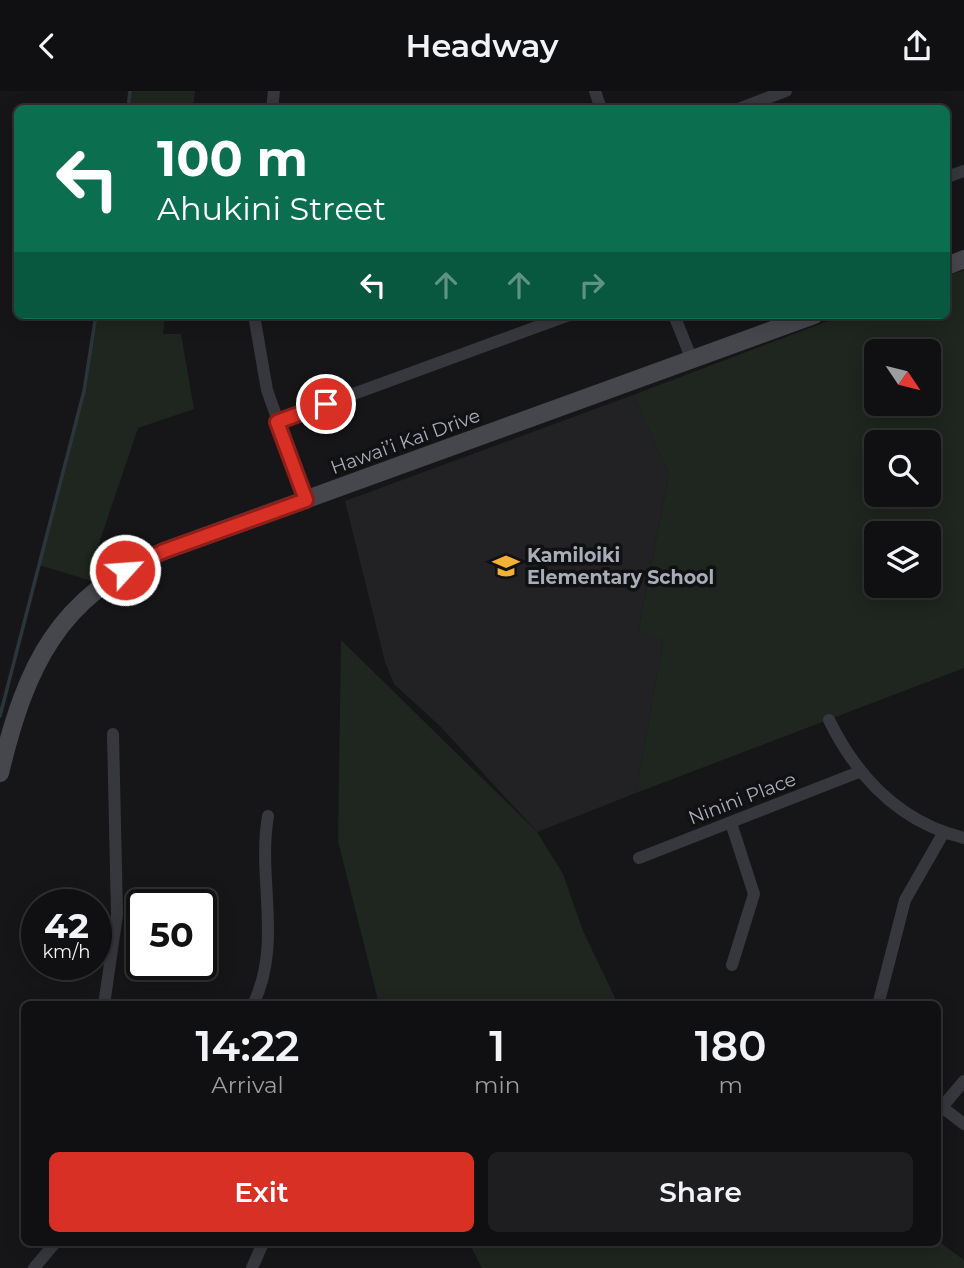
<!DOCTYPE html>
<html lang="en">
<head>
<meta charset="utf-8">
<style>
	:root { --surface:#101012; --page:#1e1e20; --text:#f1f3f6; --muted:#9c9d9f; --line:#303032; --accent:#d93025 }
	body { margin:0; font-family:Montserrat,sans-serif; background:var(--page); color:var(--text); height:100vh; display:flex; flex-direction:column; font-size:26px; white-space:nowrap }
	* { box-sizing:border-box; margin:0 }
	p { font-size:23px; color:var(--muted) }
	.icon { flex:none; width:38px; height:38px; fill:none; stroke:currentColor; stroke-width:2; stroke-linecap:round; stroke-linejoin:round }
	.map { position:relative; flex:1; overflow:hidden }
	.panel { position:absolute; left:21px; top:910px; width:920px; height:245px; display:flex; flex-direction:column; background:var(--surface); border-radius:10px; box-shadow:0 4px 18px #0003,0 0 0 2px var(--line) }
	.panel>* { flex:none }
	.top-card { position:absolute; left:14px; top:14px; width:936px; height:214px; border-radius:10px; box-shadow:0 4px 18px #0003,0 0 0 2px var(--line); background:#0b6e4f; color:#fff; overflow:hidden }
	.needle { width:46px; rotate:125deg }
	.controls { position:absolute; left:864px; top:248px; display:grid; gap:14px }
	.controls a { display:grid; place-items:center; width:77px; height:77px; border-radius:10px; background:var(--surface); box-shadow:0 4px 18px #0003,0 0 0 2px var(--line); font-size:35px }
	.speed { position:absolute; left:21px; top:798px; display:flex; gap:14px; font-size:35px; font-weight:700; text-align:center }
	.speed>* { display:grid; place-content:center; width:91px; height:91px; border-radius:50%; background:var(--surface); box-shadow:0 4px 18px #0003,0 0 0 2px var(--line); line-height:1 }
	.speed small { font-size:18px; font-weight:400 }
	.speed .limit { border:4px solid #111; border-radius:10px; background:#fff; color:#111 }
	.pin { position:absolute; display:grid; place-items:center; width:60px; height:60px; color:#fff; margin:-30px; border:4px solid #fff; border-radius:50%; box-shadow:0 2px 7px #0007 }
	.me { position:absolute; width:77px; margin:-38px; rotate:64deg; stroke-linejoin:round; filter:drop-shadow(0 0 5px #0008) }
	.turn { display:flex; align-items:center; gap:24px; height:147px; padding:0 28px; font-size:32px }
	.turn .icon { width:91px; height:91px; stroke-width:2.5 }
	.turn b { display:block; font-size:49px; line-height:60px }
	.lanes { display:flex; align-items:center; height:66px; padding:0 28px; background:#0003; justify-content:center; gap:35px; direction:ltr }
	.lanes .off { opacity:.35 }
	.eta { display:flex; justify-content:space-evenly; align-items:center; height:119px; text-align:center }
	.eta b { font-size:42px; font-weight:600; line-height:49px }
	.cta { display:flex; gap:14px; margin-top:auto; padding:14px 28px }
	.cta a { flex:1; height:80px; border-radius:10px; background:var(--accent); color:#fff; font-size:28px; font-weight:600; line-height:80px; text-align:center }
	.cta a+a { background:var(--page); color:var(--text) }
	header { display:flex; justify-content:space-between; align-items:center; height:91px; padding:0 28px; background:var(--surface); font-size:32px; font-weight:600 }
	.map>svg:first-child { display:block }
</style>
</head>
<body>
<header><svg class="icon" aria-label="back" viewBox="0 0 24 24"><path d="M15 5l-7 7 7 7"/></svg>Headway<svg class="icon" aria-label="share" viewBox="0 0 24 24"><path d="M12 15V3M7 8l5-5 5 5M5 13v7h14v-7"/></svg></header>
<div class="map">
<svg width="964" height="1177" viewBox="0 0 964 1177">
	<rect width="100%" height="100%" fill="#161618"/>
	<path fill="#222225" d="M633,304l36,79 -31,157 25,10 -27,152 -99,39 -97,-106 -46,-42 -9,-22 -40,-161z"/>
	<path fill="#1e261f" fill-rule="evenodd" d="M130,0h65l-2,17h-65z
		M964,179v398l-328,125 27,-152 -25,-9 31,-158 -36,-79 211,-80h103v-39zM877,261h52v52h-52zM877,352h52v52h-52zM877,443h52v52h-52z
		M96,224h69l-2,19h18l13,75 -56,19 -46,136 8,10 -8,7 -53,-16 45,-174z
		M341,549l196,192 26,42 20,57 35,73h-239l-41,-163z
		M938,1150l26,19v8h-482l-13,-25z"/>
	<g fill="none" stroke-linecap="round" stroke-linejoin="round">
		<path stroke="#2c353c" stroke-width="3.5" d="M128,18l2,-18
			M0,625l84,-325 12,-76"/>
		<path stroke="#37383d" stroke-width="12" d="M595,0l6,18
			M272,18l2,-18
			M738,18l48,-18
			M947,86l17,-6
			M254,224l13,75 39,110
			M674,224l18,45
			M277,331l292,-107
			M829,629c28,57 70,102 135,118
			M731,732l23,71 -22,71
			M639,767l220,-86
			M104,914l13,-90 -4,-181
			M253,914c30,-63 4,-125 15,-189
			M878,914l27,-105 39,-68
			M938,1013l26,20
			M942,1016l22,-26
			M34,1177l21,-25
			M252,1177l11,-25"/>
		<path stroke="#45474d" stroke-width="18" d="M947,175l17,-7
			M0,682c26,-107 57,-176 164,-222l650,-236"/>
	</g>
	<g fill="none" stroke-linecap="round" stroke-linejoin="round">
		<g stroke="#8d1f18" stroke-width="18">
			<path id="route" d="M125,479l39,-19 142,-51 -29,-78 49,-18"/>
		</g>
		<use href="#route" stroke="#d93025" stroke-width="12"/>
	</g>
	<defs>
		<g id="school-bare" transform="scale(2.1)"><path d="M0-5L7-2L0 1L-7-2ZM-4 1L0 2.5L4 1V4Q0 6-4 4Z" fill="#f2b134" stroke="#111113" stroke-width="2.5" paint-order="stroke"/></g>
	</defs>
	<g fill-rule="evenodd">
		<use href="#school-bare" x="506" y="475"/>
	</g>
	<g text-anchor="middle" stroke-width="7" stroke-linejoin="round" paint-order="stroke">
		<g font-size="19" fill="#a8adb8" stroke="#111113">
			<text transform="translate(405 350) rotate(-20)" y="7">Hawai’i Kai Drive</text>
			<text transform="translate(742 707) rotate(-21)" y="7">Ninini Place</text>
		</g>
		<g font-size="19" font-weight="bold" fill="#a8adb8" stroke="#111113" text-anchor="start">
			<text x="527" y="471">Kamiloiki<tspan x="527" dy="22">Elementary School</tspan></text>
		</g>
	</g>
</svg>
<div class="controls">
<a><svg class="needle" viewBox="-14 -14 28 28"><path d="M0-13l5 13h-10z" fill="#e53935"/><path d="M0 13l5-13h-10z" fill="#9c9d9f"/></svg></a>
<a><svg class="icon" aria-label="search" viewBox="0 0 24 24"><circle cx="10" cy="10" r="6"/><path d="M15 15l6 6"/></svg></a>
<a><svg class="icon" aria-label="layers" viewBox="0 0 24 24"><path d="M12 4l9 5-9 5-9-5zM3 14l9 5 9-5"/></svg></a>
</div>
<div class="speed"><div>42<small>km/h</small></div><div class="limit">50</div></div>
<div class="pin" style="left:326px;top:313px;background:#d93025"><svg class="icon" aria-label="arrive" viewBox="0 0 24 24"><path d="M6 21V4h12l-3 4 3 4H6"/></svg></div>
<svg class="me" style="left:125px;top:479px" viewBox="-20 -20 40 40"><circle r="17" fill="#d93025" stroke="#fff" stroke-width="3"/><path d="M0-11L8 9 0 5-8 9z" fill="#fff"/></svg>
<div class="top-card">
<div class="turn"><svg class="icon" aria-label="left" viewBox="0 0 24 24"><path d="M17 20v-9H6M10 6l-5 5 5 5"/></svg><div><b>100 m</b>Ahukini Street</div></div>
<div class="lanes"><svg class="icon" aria-label="left" viewBox="0 0 24 24"><path d="M17 20v-9H6M10 6l-5 5 5 5"/></svg><svg class="icon off" aria-label="ahead" viewBox="0 0 24 24"><path d="M12 20V5M6 11l6-6 6 6"/></svg><svg class="icon off" aria-label="ahead" viewBox="0 0 24 24"><path d="M12 20V5M6 11l6-6 6 6"/></svg><svg class="icon off" aria-label="right" viewBox="0 0 24 24"><path d="M7 20v-9h11M14 6l5 5-5 5"/></svg></div>
</div>
<section class="panel">
<div class="eta">
<div><b>14:22</b><p>Arrival</p></div>
<div><b>1</b><p>min</p></div>
<div><b>180</b><p>m</p></div>
</div>
<div class="cta"><a>Exit</a><a>Share</a></div>
</section>
</div>
</body>
</html>
